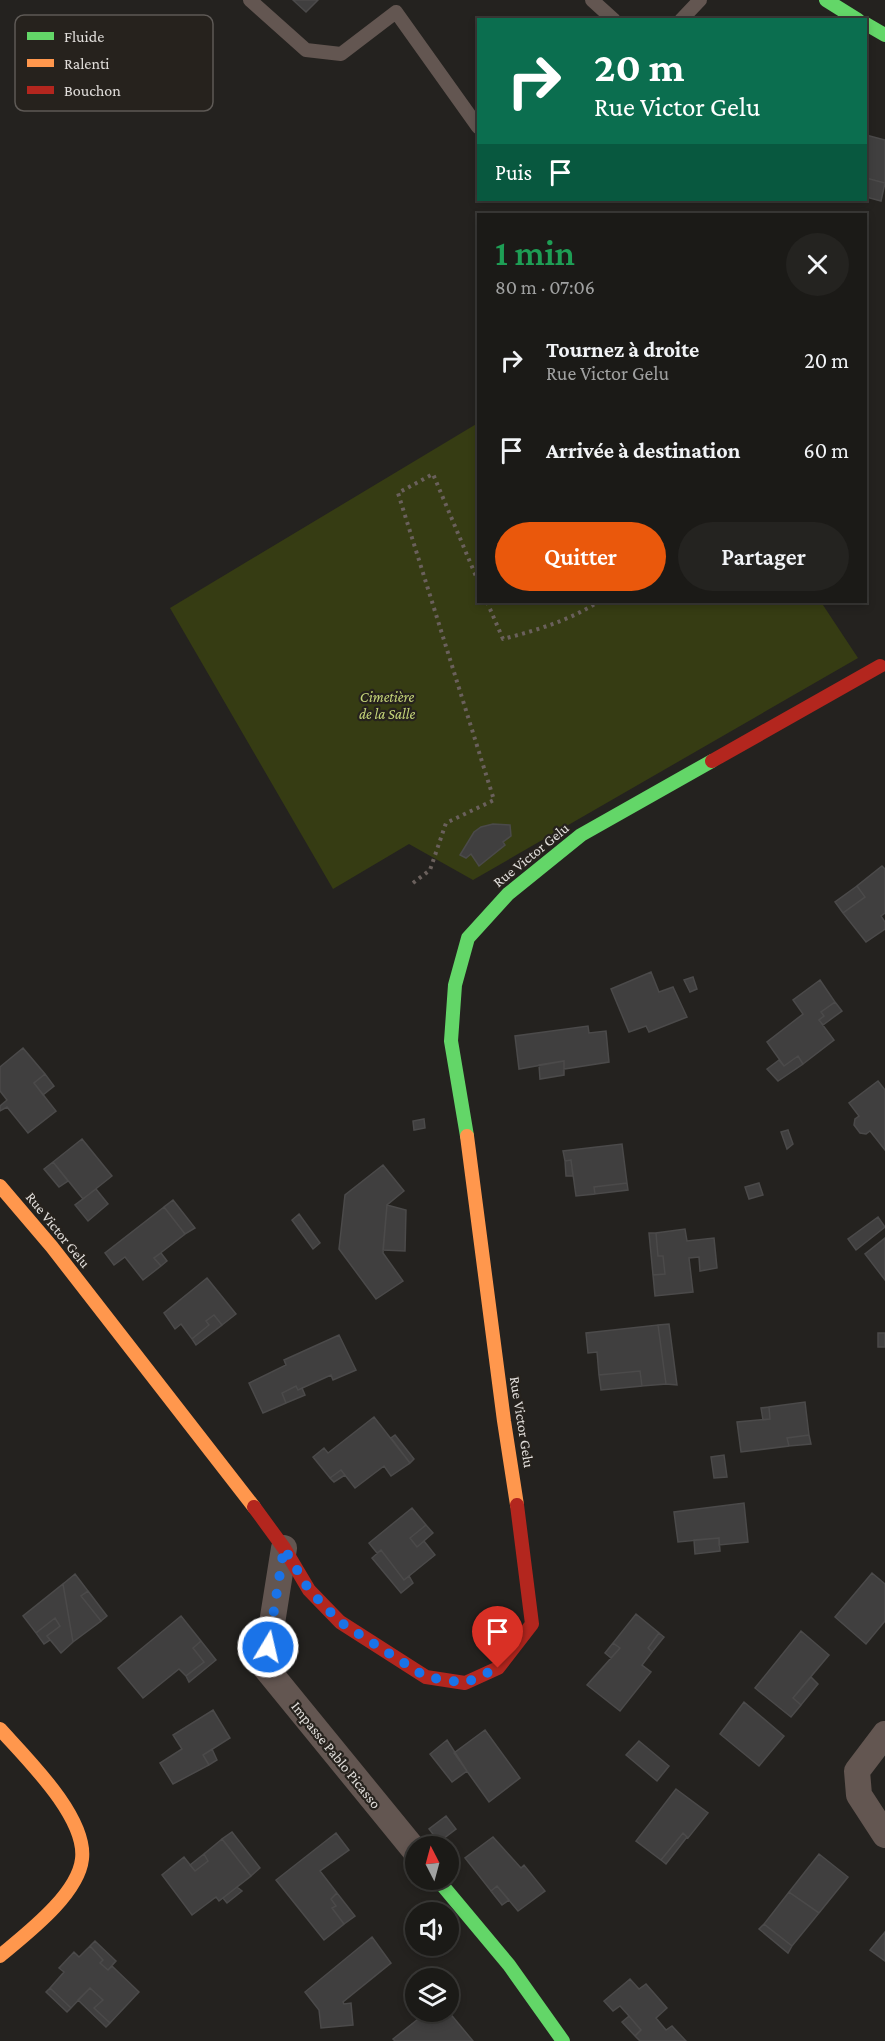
<!DOCTYPE html>
<html lang="fr">
<head>
<meta charset="utf-8">
<style>
	:root { --surface:#1b1a17; --page:#242320; --text:#f1f3f6; --muted:#a0a1a1; --line:#393836; --accent:#ea580c }
	body { margin:0; font-family:"Crimson Pro",serif; background:var(--page); color:var(--text); height:100vh; display:flex; flex-direction:column; font-size:22px; white-space:nowrap }
	* { box-sizing:border-box; margin:0 }
	p { font-size:20px; color:var(--muted) }
	.icon { flex:none; width:33px; height:33px; fill:none; stroke:currentColor; stroke-width:2; stroke-linecap:round; stroke-linejoin:round }
	.map { position:relative; flex:1; overflow:hidden }
	.drawer { position:absolute; left:477px; top:213px; width:390px; height:390px; display:flex; flex-direction:column; background:var(--surface); border-radius:0px; box-shadow:0 3px 9px #0003,0 0 0 2px var(--line) }
	.drawer>* { flex:none }
	.banner { position:absolute; left:477px; top:18px; width:390px; height:183px; border-radius:0px; box-shadow:0 3px 9px #0003,0 0 0 2px var(--line); background:#0b6e4f; color:#fff; overflow:hidden }
	.needle { width:39px; rotate:354deg }
	.fabs { position:absolute; left:405px; top:1836px; display:grid; gap:12px }
	.fabs a { display:grid; place-items:center; width:54px; height:54px; border-radius:50%; background:var(--surface); box-shadow:0 3px 9px #0003,0 0 0 2px var(--line); font-size:30px }
	.pin { position:absolute; display:grid; place-items:center; width:51px; height:51px; color:#fff; margin:-62px -26px; border-radius:50% 50% 50% 0; rotate:-45deg; box-shadow:0 0 6px #0007 }
	.pin .icon { rotate:45deg }
	.me { position:absolute; width:66px; margin:-33px; rotate:9deg; stroke-linejoin:round; filter:drop-shadow(0 0 4px #0008) }
	.turn { display:flex; align-items:center; gap:21px; height:126px; padding:0 18px; font-size:27px }
	.turn .icon { width:78px; height:78px; stroke-width:2.5 }
	.turn b { display:block; font-size:42px; line-height:51px }
	.then { display:flex; align-items:center; height:57px; padding:0 18px; background:#0003; gap:12px; font-size:22px }
	.round { display:grid; place-items:center; flex:none; width:63px; height:63px; border-radius:32px; background:var(--page) }
	.headline { display:flex; align-items:center; justify-content:space-between; height:102px; padding:0 18px }
	h1 { font-size:36px; font-weight:600; line-height:45px; color:#1e9e55 }
	.button { display:flex; gap:12px; margin-top:auto; padding:12px 18px }
	.button a { flex:1; height:69px; border-radius:36px; background:var(--accent); color:#fff; font-size:24px; font-weight:600; line-height:69px; text-align:center }
	.button a+a { background:var(--page); color:var(--text) }
	ul { padding:0; list-style:none }
	li { display:flex; align-items:center; gap:18px; height:90px; padding:0 18px }
	li div { flex:1 }
	li b { display:block; font-size:22px }
	li em { font-style:normal }
	.map>svg:first-child { display:block }
</style>
</head>
<body>
<div class="map">
<svg width="885" height="2041" viewBox="0 0 885 2041">
	<rect width="100%" height="100%" fill="#24221f"/>
	<path fill="#363c13" d="M478,423v179h343l37,56 -385,222 -64,-36 -76,45 -163,-281z"/>
	<path fill="#403f3f" stroke="#4b4a4a" stroke-width="1.5" d="M293,0h25l-12,12z
		M866,135l19,5v43l-19,-5z
		M866,178l19,5 -4,18 -15,-4z
		M493,824l17,1 1,11 -8,6 2,3 -26,21 -8,-12 -5,4 -6,-3 14,-23 7,-5z
		M882,866l3,3v44l-4,3 4,6v7l-19,13 -23,-29 22,-16 -8,-11z
		M857,886l8,11 -22,16 -8,-11z
		M651,972l8,20 14,-5 14,30 -38,15 -3,-6 -17,6 -18,-43z
		M693,977l4,12 -7,3 -6,-12z
		M820,980l15,22 -14,10 3,4 -5,4 15,20 -31,24 -5,-8 -14,10 -17,-24 36,-28 -10,-14z
		M835,1002l7,9 -19,14 -4,-5 5,-4 -3,-4z
		M588,1026l1,7 17,-2 3,31 -45,7v-8l-45,8 -4,-33z
		M23,1048l22,26 -11,9 22,28 -28,22 -21,-26 -7,4v-5l7,-6 -7,-9v-24z
		M798,1056l5,8 -25,17 -11,-12 12,-9 5,6z
		M564,1061v14l-24,4 -1,-14z
		M45,1074l9,12 -11,9 -9,-12z
		M878,1081l7,9v60l-15,-19 -4,3 -6,-1 -6,-8 1,-6 4,-3 -10,-13z
		M424,1119l1,9 -11,2 -1,-9z
		M788,1130l5,14 -6,5 -6,-17z
		M82,1139l30,37 -29,23 -30,-37z
		M622,1144l5,39 -33,4 1,7 -19,2 -5,-36 -6,1 -2,-10z
		M571,1160l2,16h-7l-1,-15z
		M53,1162l15,19 -9,6 -15,-18z
		M383,1165l21,26 -17,14 -4,48 20,28 -27,18 -37,-50 6,-54z
		M627,1183l1,7 -33,4 -1,-7z
		M759,1183l4,12 -14,4 -4,-12z
		M96,1189l12,15 -20,17 -13,-16z
		M173,1200l22,28 -10,6 -21,-27z
		M387,1205l19,5 -1,41 -22,-1z
		M164,1207l21,27 -31,24 7,8 -18,14 -18,-23 -11,8 -9,-12z
		M299,1214l21,29 -7,6 -21,-29z
		M878,1217l7,10 -29,23 -8,-11z
		M685,1229l2,12 27,-3 3,30 -17,3 -1,-14 -10,1 4,34 -38,4 -2,-21 12,-1 -2,-18h-5l-2,-23z
		M649,1233h7l2,23h5l2,18 -12,1z
		M885,1238v42l-20,-26z
		M161,1253l6,8 -6,5 -7,-8z
		M207,1278l29,36 -14,11 -8,-10 -8,6 3,4 -17,14 -11,-15 -6,5 -11,-16z
		M214,1315l8,10 -26,20 -4,-6 17,-14 -3,-4z
		M669,1324l8,61 -11,-1 -8,-59z
		M658,1325l8,59 -24,2 -2,-15 -41,4 -2,-23 -9,1 -2,-20z
		M878,1333h7v14h-7z
		M339,1335l17,35 -23,10 -2,-5 -33,15 -2,-4 -14,7 4,10 -23,10 -14,-30 37,-18 -2,-5z
		M640,1371l2,15 -41,4 -2,-15z
		M296,1386l2,4 4,-2 3,7 -19,8 -4,-10z
		M805,1402l4,33 -22,3 2,8 -48,6 -4,-30 33,-3 -1,-12z
		M769,1407l1,12 -7,1 -2,-12z
		M374,1417l36,46 -19,13 -7,-10 -29,22 -14,-18 -11,8 -17,-21 11,-9 4,5z
		M395,1435l19,24 -4,4 -19,-25z
		M809,1435l2,9 -22,2 -2,-8z
		M724,1455l3,22 -13,1 -3,-21z
		M341,1470l4,5 -11,7 -4,-4z
		M744,1503l4,39 -29,3v-7l-41,4 -4,-30z
		M412,1508l14,17 -16,13 7,9 7,-6 11,14 -31,25 -23,-30 -4,3 -8,-10z
		M426,1525l7,8 -16,14 -7,-9z
		M719,1538l1,13 -25,3 -1,-14z
		M381,1550l23,30 5,-4 4,7 -12,10 -29,-35z
		M872,1573l13,11v37l-19,23 -31,-27z
		M75,1574l13,17 -7,5 20,25 -28,21 -10,-58z
		M63,1584l10,58 -12,11 -14,-17 13,-10 -5,-8 -19,15 -13,-17z
		M88,1591l19,25 -6,5 -20,-25z
		M636,1614l23,19 -11,15 4,4 -10,13 9,7 -31,39 -33,-26 33,-37 -7,-5z
		M181,1616l20,25 -8,7 11,14 -18,14 -7,-7 -36,29 -25,-30z
		M55,1618l5,8 -13,10 3,4 -6,4 -8,-11z
		M801,1631l28,24 -36,43 8,7 -10,12 -36,-29z
		M659,1633l5,4 -12,15 -4,-4z
		M201,1641l15,19 -27,22 -3,-6 18,-14 -11,-14z
		M613,1643l7,5 -9,10 -6,-5z
		M811,1677l7,7 -17,21 -8,-7z
		M744,1702l40,34 -25,30 -39,-32z
		M213,1710l17,28 -27,17 6,10 -36,19 -13,-21 22,-14 -9,-14z
		M485,1730l35,48 -31,24 -35,-49z
		M447,1740l20,31 -15,11 -22,-28z
		M639,1741l30,25 -12,15 -31,-26z
		M212,1749l5,11 -8,5 -6,-10z
		M676,1789l32,24 -20,25 -5,-5 -22,27 -25,-19z
		M446,1816l10,13 -17,13 -10,-13z
		M232,1832l28,36 -9,8 -29,-37z
		M336,1833l13,17 -29,21 17,22 -6,6 5,7 -4,2 12,16 -20,16 -48,-60z
		M683,1833l4,4 -21,27 -5,-4z
		M493,1837l28,31 3,-3 21,26 -27,20 -21,-25 -6,5 -26,-33z
		M222,1839l29,37 -32,25 -3,-4 -24,18 -30,-40 22,-18 11,14 13,-10 -4,-7z
		M204,1854l4,7 -13,10 -5,-6z
		M819,1854l29,23 -29,36 -30,-21z
		M497,1886l12,14 -7,5 -11,-14z
		M237,1887l5,4 -15,12 -4,-5z
		M789,1892l30,21 -27,33 -28,-22z
		M337,1893l18,23 -11,8 -12,-16 4,-2 -5,-7z
		M764,1924l28,22 -4,7 -29,-24z
		M885,1932v29l-15,-11z
		M372,1937l19,26 -48,39 1,2 7,-1 2,22 -32,3 -2,-18 -14,-18z
		M95,1941l21,20 -8,9 -8,-7 3,-3 -13,-14z
		M90,1946l13,14 -3,3 8,7 4,-4 27,26 -29,31 -16,-15 9,-8 -13,-12 -19,20 -21,-20 14,-16 -5,-4 15,-16 5,5z
		M630,1979l9,10 7,-5 21,24 -11,10 10,12 6,-4 14,15h-46l-5,-5 6,-6 -12,-14 -9,-10 -7,5 -9,-10z
		M50,1988l21,20 -4,4 -21,-20z
		M90,1988l13,12 -9,8 16,15 -4,4 -28,-27z
		M448,2011l25,30h-78l-2,-2 34,-27z
		M629,2016l12,14 -6,6 -13,-14z"/>
	<g fill="none" stroke-linecap="round" stroke-linejoin="round">
		<path stroke="#6a605c" stroke-width="4" stroke-dasharray="3 4.5" stroke-linecap="butt" d="M487,602l16,37c34,-9 65,-18 95,-37
			M413,883l17,-13 16,-47 48,-23 -96,-307 35,-19 45,107"/>
		<path stroke="#635651" stroke-width="14" d="M250,0l56,50 35,4 55,-42 82,115
			M592,0l22,20
			M681,20l19,-20"/>
		<path stroke="#635651" stroke-width="26" d="M284,1548l-19,119 151,185
			M885,1734l-28,37 2,24 26,40"/>
		<path stroke="#63d668" stroke-width="14" d="M826,0l32,20
			M866,24l19,11
			M467,1136l-16,-95 4,-56 13,-47 40,-44 73,-59 131,-74
			M438,1880l71,85 54,76"/>
		<path stroke="#ff974d" stroke-width="14" d="M467,1136l37,285 13,84
			M0,1186l52,61 202,260
			M0,1729c26,29 87,88 82,130 -4,36 -56,75 -82,97"/>
		<path stroke="#b3261e" stroke-width="14" d="M712,761l168,-95
			M254,1507l30,41 25,42 31,32 86,55 39,6 33,-15 34,-44 -15,-119"/>
	</g>
	<g fill="none" stroke-linecap="round" stroke-linejoin="round">
		<path stroke="#1a73e8" stroke-width="10" stroke-dasharray="0 18" d="M268,1647l16,-99 25,42 31,32 86,55 39,6 33,-15"/>
	</g>
	<g text-anchor="middle" stroke-width="4.5" stroke-linejoin="round" paint-order="stroke">
		<g font-size="15" font-style="italic" fill="#c5d579" stroke="#26221d">
			<text x="387" y="702">Cimetière<tspan x="387" dy="17">de la Salle</tspan></text>
		</g>
		<g font-size="15" fill="#e1dedb" stroke="#26221d">
			<text transform="translate(531 855) rotate(-39)" y="5">Rue Victor Gelu</text>
			<text transform="translate(58 1230) rotate(51)" y="5">Rue Victor Gelu</text>
			<text transform="translate(522 1422) rotate(81)" y="5">Rue Victor Gelu</text>
			<text transform="translate(336 1755) rotate(51)" y="5">Impasse Pablo Picasso</text>
		</g>
	</g>
	<rect x="15" y="15" width="198" height="96" rx="9" fill="#26221d" stroke="#5e5a56" stroke-width="1.5"/>
	<rect x="27" y="32" width="27" height="8" fill="#63d668"/>
	<rect x="27" y="59" width="27" height="8" fill="#ff974d"/>
	<rect x="27" y="86" width="27" height="8" fill="#b3261e"/>
	<g font-size="16" fill="#e1dedb">
		<text x="64" y="42">Fluide</text>
		<text x="64" y="69">Ralenti</text>
		<text x="64" y="96">Bouchon</text>
	</g>
</svg>
<div class="fabs">
<a><svg class="needle" viewBox="-14 -14 28 28"><path d="M0-13l5 13h-10z" fill="#e53935"/><path d="M0 13l5-13h-10z" fill="#a0a1a1"/></svg></a>
<a><svg class="icon" aria-label="sound" viewBox="0 0 24 24"><path d="M4 9h4l5-4v14l-5-4H4zM17 9q2 3 0 6"/></svg></a>
<a><svg class="icon" aria-label="layers" viewBox="0 0 24 24"><path d="M12 4l9 5-9 5-9-5zM3 14l9 5 9-5"/></svg></a>
</div>
<div class="pin" style="left:498px;top:1668px;background:#d93025"><svg class="icon" aria-label="arrive" viewBox="0 0 24 24"><path d="M6 21V4h12l-3 4 3 4H6"/></svg></div>
<svg class="me" style="left:268px;top:1647px" viewBox="-20 -20 40 40"><circle r="17" fill="#1a73e8" stroke="#fff" stroke-width="3"/><path d="M0-11L8 9 0 5-8 9z" fill="#fff"/></svg>
<div class="banner">
<div class="turn"><svg class="icon" aria-label="right" viewBox="0 0 24 24"><path d="M7 20v-9h11M14 6l5 5-5 5"/></svg><div><b>20 m</b>Rue Victor Gelu</div></div>
<div class="then">Puis<svg class="icon" aria-label="arrive" viewBox="0 0 24 24"><path d="M6 21V4h12l-3 4 3 4H6"/></svg></div>
</div>
<section class="drawer">
<div class="headline"><div><h1>1 min</h1><p>80 m · 07:06</p></div><a class="round"><svg class="icon" aria-label="close" viewBox="0 0 24 24"><path d="M6 6l12 12M18 6L6 18"/></svg></a></div>
<ul>
<li><svg class="icon" aria-label="right" viewBox="0 0 24 24"><path d="M7 20v-9h11M14 6l5 5-5 5"/></svg><div><b>Tournez à droite</b><p>Rue Victor Gelu</p></div><em>20 m</em></li>
<li><svg class="icon" aria-label="arrive" viewBox="0 0 24 24"><path d="M6 21V4h12l-3 4 3 4H6"/></svg><div><b>Arrivée à destination</b></div><em>60 m</em></li>
</ul>
<div class="button"><a>Quitter</a><a>Partager</a></div>
</section>
</div>
</body>
</html>
